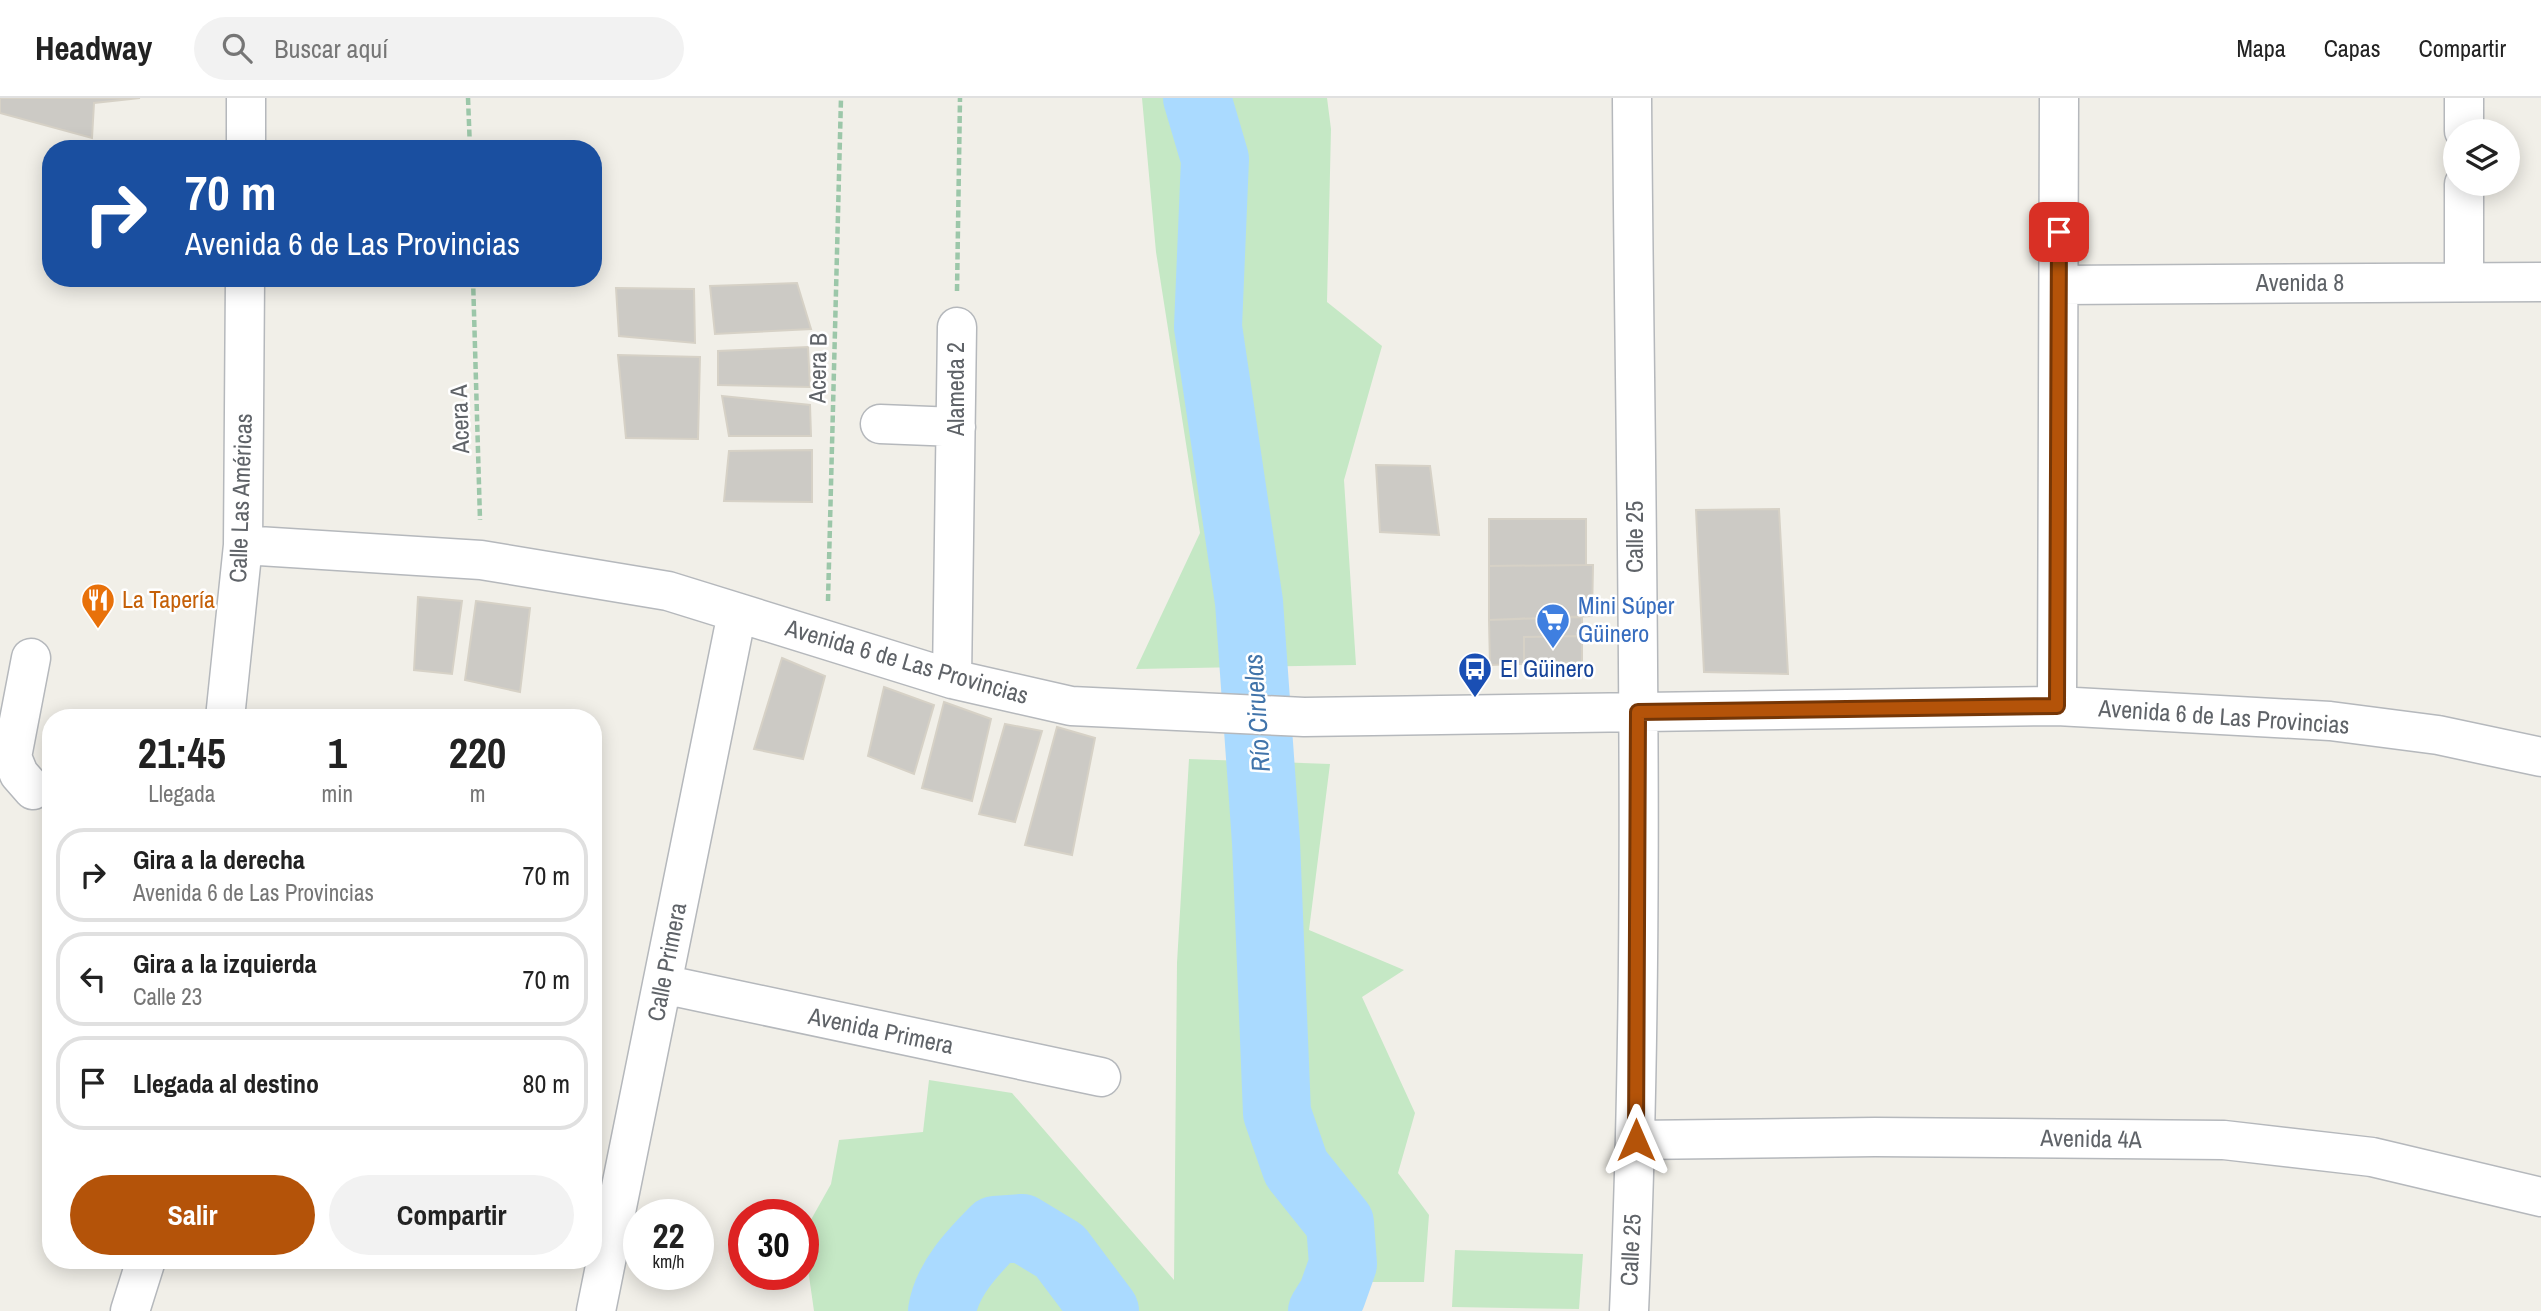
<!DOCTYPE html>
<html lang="es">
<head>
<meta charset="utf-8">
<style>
	:root { --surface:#fff; --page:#f2f2f2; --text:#222; --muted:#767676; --line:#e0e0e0; --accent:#b45309 }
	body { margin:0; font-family:"Archivo Narrow",sans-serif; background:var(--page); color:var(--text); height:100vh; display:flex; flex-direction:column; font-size:26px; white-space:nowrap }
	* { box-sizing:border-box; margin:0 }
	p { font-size:23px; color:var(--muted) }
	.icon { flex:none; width:38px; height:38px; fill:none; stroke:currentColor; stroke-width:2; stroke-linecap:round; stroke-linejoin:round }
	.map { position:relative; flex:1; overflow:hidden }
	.details { position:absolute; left:42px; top:611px; width:560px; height:560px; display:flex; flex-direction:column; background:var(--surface); border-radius:28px; box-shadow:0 4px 18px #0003 }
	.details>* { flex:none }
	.banner { position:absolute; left:42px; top:42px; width:560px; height:147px; border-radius:28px; box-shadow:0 4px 18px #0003; background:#1a4fa0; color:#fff; overflow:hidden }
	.controls { position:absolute; left:2443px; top:21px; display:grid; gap:14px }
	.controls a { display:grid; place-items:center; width:77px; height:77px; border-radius:50%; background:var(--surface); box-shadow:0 4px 18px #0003; font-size:35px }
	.speed { position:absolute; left:623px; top:1101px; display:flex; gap:14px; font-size:35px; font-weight:700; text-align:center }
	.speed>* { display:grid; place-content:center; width:91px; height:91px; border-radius:50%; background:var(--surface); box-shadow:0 4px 18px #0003; line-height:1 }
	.speed small { font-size:18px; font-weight:400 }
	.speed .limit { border:10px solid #d22; background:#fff; color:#111 }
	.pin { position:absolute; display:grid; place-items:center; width:60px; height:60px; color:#fff; margin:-30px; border-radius:14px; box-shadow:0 4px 10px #0006 }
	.me { position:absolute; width:77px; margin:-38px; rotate:0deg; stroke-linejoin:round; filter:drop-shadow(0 0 5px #0008) }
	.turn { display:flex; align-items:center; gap:24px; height:147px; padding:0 28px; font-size:32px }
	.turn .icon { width:91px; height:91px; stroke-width:2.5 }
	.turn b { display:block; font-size:49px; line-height:60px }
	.eta { display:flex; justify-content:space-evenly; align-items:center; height:119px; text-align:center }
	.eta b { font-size:42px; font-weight:700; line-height:49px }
	.button { display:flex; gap:14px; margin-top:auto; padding:14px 28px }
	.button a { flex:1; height:80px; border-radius:42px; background:var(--accent); color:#fff; font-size:28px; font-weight:700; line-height:80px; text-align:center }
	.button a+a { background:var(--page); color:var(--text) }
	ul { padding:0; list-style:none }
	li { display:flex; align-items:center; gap:21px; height:94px; margin:0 14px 10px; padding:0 14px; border:4px solid var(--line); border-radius:28px }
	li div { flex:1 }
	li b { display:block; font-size:26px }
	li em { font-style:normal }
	header { display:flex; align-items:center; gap:42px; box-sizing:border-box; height:98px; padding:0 35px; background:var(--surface); border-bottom:2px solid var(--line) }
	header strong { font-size:33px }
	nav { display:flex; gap:38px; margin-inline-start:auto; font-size:24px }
	.search { width:490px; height:63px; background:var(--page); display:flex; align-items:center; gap:18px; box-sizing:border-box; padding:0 24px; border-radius:38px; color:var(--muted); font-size:26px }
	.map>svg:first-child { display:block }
</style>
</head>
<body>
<header>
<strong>Headway</strong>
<div class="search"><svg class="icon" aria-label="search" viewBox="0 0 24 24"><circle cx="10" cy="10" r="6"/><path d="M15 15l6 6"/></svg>Buscar aquí</div>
<nav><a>Mapa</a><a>Capas</a><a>Compartir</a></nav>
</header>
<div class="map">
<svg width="2541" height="1213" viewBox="0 0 2541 1213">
	<rect width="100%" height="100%" fill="#f1efe8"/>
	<path fill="#c5e8c5" d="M1142,0h185l4,31 -4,173 55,44 -38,134 12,185 -220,4 64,-136 -44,-281z
		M1189,661l141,5 -21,166 95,40 -42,27 53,116 -17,60 31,42 -5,67h-63l-16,29h-531l-11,-77 28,-50 8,-44 84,-8 6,-52 83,13 162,187 3,-317z
		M1455,1152l128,4 -4,55 -127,-2z"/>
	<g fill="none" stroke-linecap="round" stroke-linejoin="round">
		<path stroke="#aadaff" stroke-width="68" d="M1197,0l18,61 -7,168 41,275 17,240 11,271 19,55 44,55 3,41 -11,31 -10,16
			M942,1213c5,-32 31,-59 53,-81l27,-2 38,23 45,60"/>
	</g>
	<path fill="#cccac5" stroke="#d6d1c6" stroke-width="2" d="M0,0h140l-46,5 -2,35 -92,-25z
		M797,185l14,46 -96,5 -5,-48z
		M616,190l78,1 1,54 -76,-7z
		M808,249l2,40 -92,-2v-34z
		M618,257l82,2 -2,82 -72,-1z
		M722,298l88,9 1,31h-82z
		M812,352v52l-88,-1 5,-50z
		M1376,367l54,1 9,69 -59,-3z
		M1779,411l9,165 -84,-2 -8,-162z
		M1489,421h97v46l-97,1z
		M1586,467h7l-1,51 -103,4v-54z
		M418,499l44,4 -10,73 -38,-4z
		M476,503l54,7 -10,84 -55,-12z
		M1582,519v45l-92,3 -1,-45z
		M1582,538v26l-58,2v-27z
		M782,560l43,18 -22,83 -49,-10z
		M884,589l50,18 -20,69 -46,-18z
		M944,604l47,17 -19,82 -50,-13z
		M1005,626l37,7 -27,91 -36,-8z
		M1057,629l38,11 -23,117 -47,-10z"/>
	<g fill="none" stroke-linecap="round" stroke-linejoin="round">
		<g stroke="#b5b8bc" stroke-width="41">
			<path id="minor" d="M2464,0v33
				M246,51v-51
				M2464,86v98
				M2060,187l481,-3
				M880,326l76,3
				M243,447l238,15 187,31 284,88 119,27 233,11 753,-11 273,15 108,14 103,22
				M31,560l-19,99 7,17 14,16
				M952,581l5,-352
				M2057,608l2,-608
				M225,620l18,-173 2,-267
				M662,886l439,93
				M1636,1042l239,-3 349,3 148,17 169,40
				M130,1213l16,-51
				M596,1213l141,-698
				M1629,1213c18,-404 6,-809 3,-1213"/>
		</g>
		<path stroke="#9cc7a9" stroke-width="4.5" stroke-dasharray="7 3.5" stroke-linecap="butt" d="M468,0l2,51
			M473,180l7,242
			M957,193l3,-193
			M828,503l13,-503"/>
		<use href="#minor" stroke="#fff" stroke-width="38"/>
	</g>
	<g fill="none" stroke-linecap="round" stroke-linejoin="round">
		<g stroke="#753606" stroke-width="18">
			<path id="route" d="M1636,1042l2,-428 419,-6 2,-474"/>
		</g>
		<use href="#route" stroke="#b45309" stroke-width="12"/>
	</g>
	<defs>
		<g id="restaurant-pin" transform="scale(1.75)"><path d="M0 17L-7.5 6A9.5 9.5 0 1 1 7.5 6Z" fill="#e8710a" stroke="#fff"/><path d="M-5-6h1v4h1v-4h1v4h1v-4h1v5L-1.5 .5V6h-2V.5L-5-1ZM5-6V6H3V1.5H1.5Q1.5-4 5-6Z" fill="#fff"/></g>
		<g id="supermarket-pin" transform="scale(1.75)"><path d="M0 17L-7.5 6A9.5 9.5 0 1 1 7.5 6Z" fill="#3f7fe0" stroke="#fff"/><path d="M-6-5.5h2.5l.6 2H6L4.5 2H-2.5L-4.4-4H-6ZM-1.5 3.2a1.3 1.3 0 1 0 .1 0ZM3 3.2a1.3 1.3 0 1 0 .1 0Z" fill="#fff"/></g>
		<g id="bus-pin" transform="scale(1.75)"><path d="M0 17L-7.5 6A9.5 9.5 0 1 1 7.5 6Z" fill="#1a4fb4" stroke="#fff"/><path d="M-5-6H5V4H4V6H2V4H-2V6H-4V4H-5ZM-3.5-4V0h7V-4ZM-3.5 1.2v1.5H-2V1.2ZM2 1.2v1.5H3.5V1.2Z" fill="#fff"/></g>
	</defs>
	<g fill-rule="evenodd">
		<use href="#restaurant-pin" x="98" y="502"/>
		<use href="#supermarket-pin" x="1553" y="522"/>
		<use href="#bus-pin" x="1475" y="571"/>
	</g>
	<g text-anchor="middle" stroke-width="5" stroke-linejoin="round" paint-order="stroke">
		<g font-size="24" fill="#5f6368" stroke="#fff">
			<text x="2300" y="193">Avenida 8</text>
			<text transform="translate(818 270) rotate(-89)" y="8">Acera B</text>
			<text transform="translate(956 291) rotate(-90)" y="8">Alameda 2</text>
			<text transform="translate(460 321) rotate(-92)" y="8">Acera A</text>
			<text transform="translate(241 400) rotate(-88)" y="8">Calle Las Américas</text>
			<text transform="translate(1635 439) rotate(-90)" y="8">Calle 25</text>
			<text transform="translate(907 564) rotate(16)" y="8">Avenida 6 de Las Provincias</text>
			<text transform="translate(2224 619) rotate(4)" y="8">Avenida 6 de Las Provincias</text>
			<text transform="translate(667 864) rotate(-79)" y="8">Calle Primera</text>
			<text transform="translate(881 933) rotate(12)" y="8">Avenida Primera</text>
			<text transform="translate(2091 1041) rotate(1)" y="8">Avenida 4A</text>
			<text transform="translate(1631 1152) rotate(-87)" y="8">Calle 25</text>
		</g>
		<g font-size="24" fill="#c56008" stroke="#fff" text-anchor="start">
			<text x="122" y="510">La Tapería</text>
		</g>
		<g font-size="24" fill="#366cbe" stroke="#fff" text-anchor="start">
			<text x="1578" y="516">Mini Súper<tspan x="1578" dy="28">Güinero</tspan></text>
		</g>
		<g font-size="24" fill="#164399" stroke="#fff" text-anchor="start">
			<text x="1500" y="579">El Güinero</text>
		</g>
		<g font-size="26" font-style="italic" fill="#4174aa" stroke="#fff">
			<text transform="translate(1257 615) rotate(-94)" y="9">Río Ciruelas</text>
		</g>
	</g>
</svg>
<div class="controls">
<a><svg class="icon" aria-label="layers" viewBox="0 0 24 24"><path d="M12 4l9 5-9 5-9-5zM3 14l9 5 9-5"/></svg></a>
</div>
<div class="speed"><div>22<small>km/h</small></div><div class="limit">30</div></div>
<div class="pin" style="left:2059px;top:134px;background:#d93025"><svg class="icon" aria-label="arrive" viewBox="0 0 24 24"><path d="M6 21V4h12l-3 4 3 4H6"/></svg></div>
<svg class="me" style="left:1636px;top:1042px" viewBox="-20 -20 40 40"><path d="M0-17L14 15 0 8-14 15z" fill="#b45309" stroke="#fff" stroke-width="4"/></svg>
<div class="banner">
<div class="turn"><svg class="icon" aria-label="right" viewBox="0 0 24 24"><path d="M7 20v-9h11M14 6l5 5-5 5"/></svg><div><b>70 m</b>Avenida 6 de Las Provincias</div></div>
</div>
<section class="details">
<div class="eta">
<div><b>21:45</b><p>Llegada</p></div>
<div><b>1</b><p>min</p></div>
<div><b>220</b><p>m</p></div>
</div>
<ul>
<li><svg class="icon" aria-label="right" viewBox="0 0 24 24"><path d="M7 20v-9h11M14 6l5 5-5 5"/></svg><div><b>Gira a la derecha</b><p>Avenida 6 de Las Provincias</p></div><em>70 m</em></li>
<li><svg class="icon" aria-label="left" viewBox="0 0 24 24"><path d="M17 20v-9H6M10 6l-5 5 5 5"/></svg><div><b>Gira a la izquierda</b><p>Calle 23</p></div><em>70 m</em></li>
<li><svg class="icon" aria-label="arrive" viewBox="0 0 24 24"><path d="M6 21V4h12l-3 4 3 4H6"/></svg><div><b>Llegada al destino</b></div><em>80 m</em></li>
</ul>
<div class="button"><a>Salir</a><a>Compartir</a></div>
</section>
</div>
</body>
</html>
